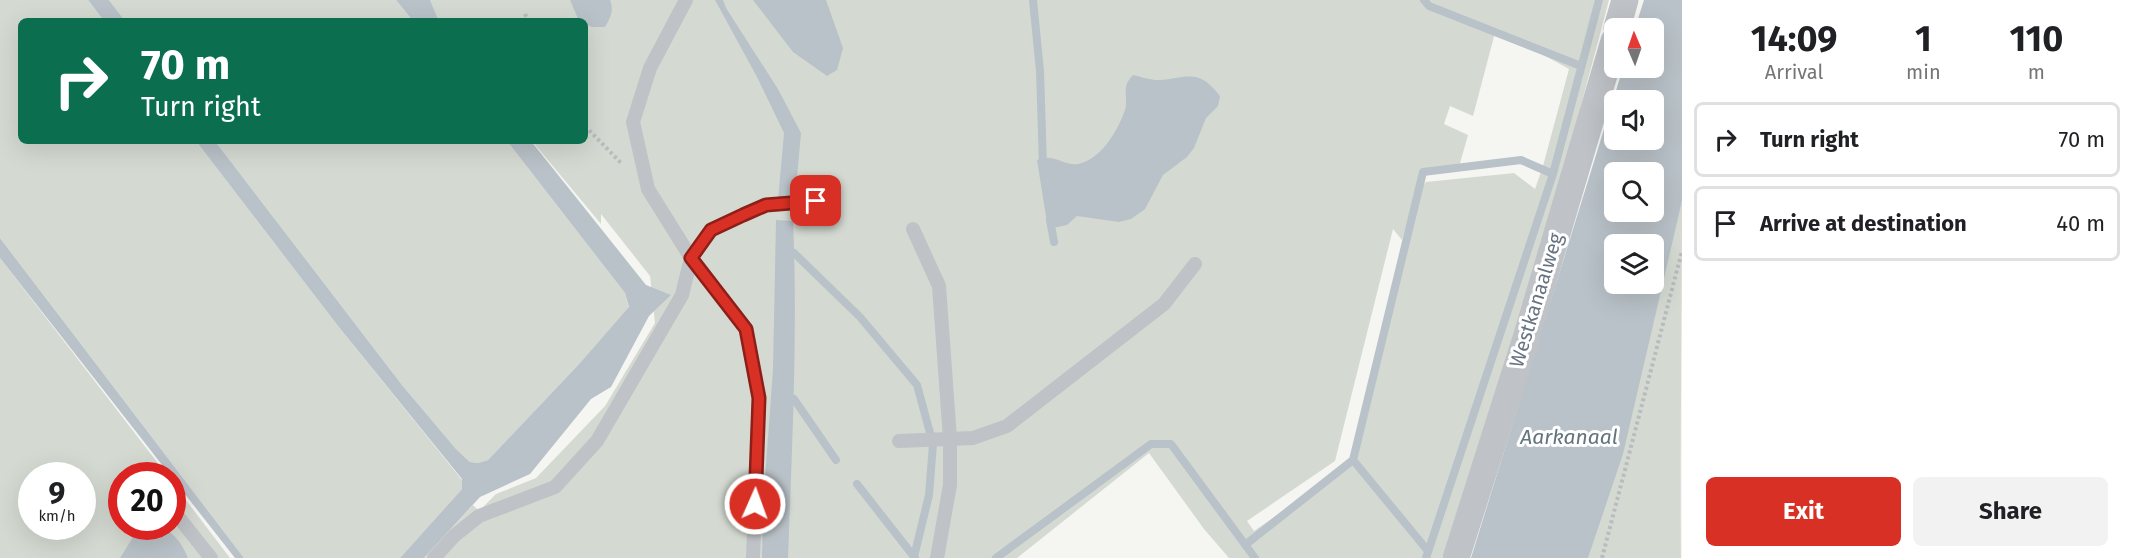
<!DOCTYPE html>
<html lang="en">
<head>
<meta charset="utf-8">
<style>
	:root { --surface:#fff; --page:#f2f2f2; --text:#202124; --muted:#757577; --line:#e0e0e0; --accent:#d93025 }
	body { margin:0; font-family:"Fira Sans",sans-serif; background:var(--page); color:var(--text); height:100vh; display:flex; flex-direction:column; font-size:22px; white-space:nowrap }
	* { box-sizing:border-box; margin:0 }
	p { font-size:20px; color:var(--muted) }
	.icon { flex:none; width:33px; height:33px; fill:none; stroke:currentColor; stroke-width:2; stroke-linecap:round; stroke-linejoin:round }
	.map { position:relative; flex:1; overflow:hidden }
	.sheet { display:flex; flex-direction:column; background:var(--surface); width:450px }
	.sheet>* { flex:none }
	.guide { position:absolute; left:18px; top:18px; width:570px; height:126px; border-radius:9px; box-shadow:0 6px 24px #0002; background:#0b6e4f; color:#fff; overflow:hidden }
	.needle { width:39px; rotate:358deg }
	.controls { position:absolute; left:1604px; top:18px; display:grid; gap:12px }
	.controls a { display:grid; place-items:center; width:60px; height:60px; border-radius:9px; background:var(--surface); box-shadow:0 6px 24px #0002; font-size:30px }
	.speed { position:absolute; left:18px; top:462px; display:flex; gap:12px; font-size:30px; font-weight:700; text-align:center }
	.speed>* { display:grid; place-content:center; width:78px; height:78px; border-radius:50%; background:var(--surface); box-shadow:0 6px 24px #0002; line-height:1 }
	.speed small { font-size:15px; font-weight:400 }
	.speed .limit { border:9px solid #d22; background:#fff; color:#111 }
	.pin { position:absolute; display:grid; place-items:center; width:51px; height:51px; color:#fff; margin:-26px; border-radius:12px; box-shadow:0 3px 9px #0006 }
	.me { position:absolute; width:66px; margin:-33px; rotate:2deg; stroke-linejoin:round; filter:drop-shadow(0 0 4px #0008) }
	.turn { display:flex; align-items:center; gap:21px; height:126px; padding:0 24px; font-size:27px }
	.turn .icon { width:78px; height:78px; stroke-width:2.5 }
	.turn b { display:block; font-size:42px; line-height:51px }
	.eta { display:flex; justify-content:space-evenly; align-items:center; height:102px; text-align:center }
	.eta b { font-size:36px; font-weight:700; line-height:42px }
	.primary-button { display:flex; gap:12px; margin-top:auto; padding:12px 24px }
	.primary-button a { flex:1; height:69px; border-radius:9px; background:var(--accent); color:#fff; font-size:24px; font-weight:700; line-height:69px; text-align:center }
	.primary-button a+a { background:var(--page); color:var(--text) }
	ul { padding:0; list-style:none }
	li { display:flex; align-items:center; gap:18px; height:75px; margin:0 12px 9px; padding:0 12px; border:3px solid var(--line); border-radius:9px }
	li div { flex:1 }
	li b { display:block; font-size:22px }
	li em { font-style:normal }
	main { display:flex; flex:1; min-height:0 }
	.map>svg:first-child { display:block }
</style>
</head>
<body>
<main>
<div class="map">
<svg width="1682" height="558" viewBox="0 0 1682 558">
	<rect width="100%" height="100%" fill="#f5f5f2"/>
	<path fill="#d4dad2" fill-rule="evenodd" d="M0,0h88l16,21h-83v120h175l142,185 124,154v9l-62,69h-156l-244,-320z
		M109,0h287l17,21h-288z
		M430,0h1179l-51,192 -36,118 -80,248h-213l-25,-29 -55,-76 -132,105h-593l49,-53 6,6 17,-17 40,-16 69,-72 50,-83 -5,-47 -49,-62v10l-69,-83h53v-120h-146zM1496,29l73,40 -26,97 -8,23 -21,-16 -88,9 -3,3 -69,275 1,6 -2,-4 -99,69 -7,-10 88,-60 58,-232 9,11 20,-70 37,-3 9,-32 -24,-11 6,-18 23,10z
		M215,141h292l118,152 4,15 -49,55 -92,97 -10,3 -8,-1 -14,-13 -54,-64z
		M1682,201c0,119 -2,238 -1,357h-93z
		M0,258l167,217 -45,1v50h50l1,-43 57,75h-230zM32,476h50v50h-50z"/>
	<path fill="#b9c2c8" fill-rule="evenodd" d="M88,0h21l16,21h-21z
		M396,0h34l9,21h-26z
		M570,0h40c4,10 1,17 -5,27h-13l-7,-3v-3h-6z
		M715,0h8l3,8 52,81 23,44 -6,67h-17l6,-67 -27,-56z
		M753,0h73l17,48 -6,22 -10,6 -34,-24z
		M1644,0h38v201l-59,253 -35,104h-117l152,-490h30v-40h-18zM1614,100h39v40h-39zM1614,172h39v40h-39zM1614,244h39v40h-39z
		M1133,75c9,2 20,6 28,5 29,-3 38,-11 59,16l-2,10 -12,12 -12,30 -7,9 -24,18 -18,34 -14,10 -12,3 -42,-6 -10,9 -19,4 -11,-69c18,-8 29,9 45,3 21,-7 36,-33 43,-53 4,-14 -5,-22 8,-35z
		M196,141h19l187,244 54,64 14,13 8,1 10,-3 92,-97 49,-56 -4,-14 -118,-152h24l115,144 25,10 -22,21 -38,71 -20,12 -61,75 -50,23 -56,61h-24l62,-69v-10l-124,-153z
		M776,220l17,1c5,112 -1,225 -5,337h-26l1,-53 10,-136z
		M0,238l244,320h-9l-62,-79 -1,-3 -2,-1 -170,-217z
		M151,526c19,0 30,15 37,32h-68l15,-24z"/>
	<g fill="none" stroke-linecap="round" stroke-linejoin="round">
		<path stroke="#b9c2c8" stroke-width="8" d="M1033,0l7,71 3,95
			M1424,0l5,6 152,60
			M1553,174l46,-174
			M1050,220l4,22
			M794,253l66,64 57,68 16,59 -4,51 -15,62
			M794,399l42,61
			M1353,460l75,91
			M857,484l58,74
			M1245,545l108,-85 70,-288 98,-12 32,14 -127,384
			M996,558l155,-114h20l84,114"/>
		<path stroke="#b9bbbe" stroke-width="4" stroke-dasharray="3 3" stroke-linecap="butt" d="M525,14l3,7
			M585,126l37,38
			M1602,558l80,-307"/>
		<path stroke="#bfc2c6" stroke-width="14" d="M686,0l-36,68 -17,54 15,67 43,69 55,71 13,69 -6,160
			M913,229l26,57 11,153v46l-13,73
			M899,441l74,-3 34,-12 157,-122 31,-40
			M172,509l39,49
			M434,558l20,-22 25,-20 76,-29 42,-46 85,-146 9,-37 20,-28 55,-25 50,-4"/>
		<path stroke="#bfc2c6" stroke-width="27" d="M1617,28l8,-28
			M1456,558l71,-223 87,-294"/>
	</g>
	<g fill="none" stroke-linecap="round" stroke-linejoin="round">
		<g stroke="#8d1f18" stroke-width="15">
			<path id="route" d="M755,504l4,-106 -13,-69 -55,-71 20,-28 32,-15 23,-10 50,-4"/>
		</g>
		<use href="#route" stroke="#d93025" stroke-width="10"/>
	</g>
	<g text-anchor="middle" stroke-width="6" stroke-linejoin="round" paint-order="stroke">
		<g font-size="20" fill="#677381" stroke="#fff">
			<text transform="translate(1536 300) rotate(-73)" y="7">Westkanaalweg</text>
		</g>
		<g font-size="21" font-style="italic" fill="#63747d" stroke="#fff">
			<text x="1569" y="444">Aarkanaal</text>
		</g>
	</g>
</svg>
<div class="controls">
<a><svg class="needle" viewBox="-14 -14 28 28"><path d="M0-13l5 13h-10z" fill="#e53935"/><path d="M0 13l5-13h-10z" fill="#757577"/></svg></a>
<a><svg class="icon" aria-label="sound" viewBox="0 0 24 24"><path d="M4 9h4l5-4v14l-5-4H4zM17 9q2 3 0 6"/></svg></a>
<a><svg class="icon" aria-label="search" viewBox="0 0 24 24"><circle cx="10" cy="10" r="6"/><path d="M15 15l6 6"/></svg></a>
<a><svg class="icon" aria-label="layers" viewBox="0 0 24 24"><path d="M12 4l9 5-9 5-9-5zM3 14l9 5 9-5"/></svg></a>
</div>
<div class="speed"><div>9<small>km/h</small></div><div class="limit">20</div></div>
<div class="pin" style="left:816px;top:201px;background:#d93025"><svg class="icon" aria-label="arrive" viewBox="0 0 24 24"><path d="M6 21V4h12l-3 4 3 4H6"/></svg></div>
<svg class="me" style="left:755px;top:504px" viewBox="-20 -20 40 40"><circle r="17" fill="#d93025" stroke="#fff" stroke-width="3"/><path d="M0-11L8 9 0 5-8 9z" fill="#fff"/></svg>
<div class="guide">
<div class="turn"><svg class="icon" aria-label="right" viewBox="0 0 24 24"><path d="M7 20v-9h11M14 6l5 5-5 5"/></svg><div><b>70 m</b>Turn right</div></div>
</div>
</div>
<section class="sheet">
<div class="eta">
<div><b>14:09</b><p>Arrival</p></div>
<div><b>1</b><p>min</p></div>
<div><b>110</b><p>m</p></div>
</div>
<ul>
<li><svg class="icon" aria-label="right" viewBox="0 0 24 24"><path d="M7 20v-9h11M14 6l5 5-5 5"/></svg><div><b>Turn right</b></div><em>70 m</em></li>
<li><svg class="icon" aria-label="arrive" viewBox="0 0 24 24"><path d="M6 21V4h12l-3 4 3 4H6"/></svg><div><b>Arrive at destination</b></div><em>40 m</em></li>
</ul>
<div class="primary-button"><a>Exit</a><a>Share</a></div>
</section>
</main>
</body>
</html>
